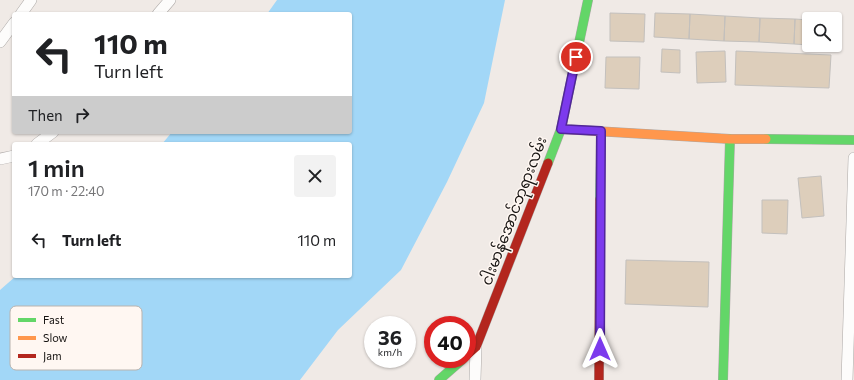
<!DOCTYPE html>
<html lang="en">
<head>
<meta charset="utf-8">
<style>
	:root { --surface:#fff; --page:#f2f2f2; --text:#202124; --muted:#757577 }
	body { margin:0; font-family:Commissioner,"Noto Sans Myanmar",sans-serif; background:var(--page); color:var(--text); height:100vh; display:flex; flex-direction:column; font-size:15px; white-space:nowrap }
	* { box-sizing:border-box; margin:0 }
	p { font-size:13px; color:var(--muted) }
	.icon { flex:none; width:22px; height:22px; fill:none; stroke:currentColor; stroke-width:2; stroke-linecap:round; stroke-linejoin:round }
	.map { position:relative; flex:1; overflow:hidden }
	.sheet { position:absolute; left:12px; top:142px; width:340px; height:136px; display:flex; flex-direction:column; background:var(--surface); border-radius:4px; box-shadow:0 1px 3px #0004 }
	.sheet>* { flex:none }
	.banner { position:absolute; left:12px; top:12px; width:340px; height:122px; border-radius:4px; box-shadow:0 1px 3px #0004; background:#fff; color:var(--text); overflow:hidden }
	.tools { position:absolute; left:802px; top:12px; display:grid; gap:8px }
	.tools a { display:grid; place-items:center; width:40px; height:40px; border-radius:4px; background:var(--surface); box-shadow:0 1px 3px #0004; font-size:20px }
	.speed { position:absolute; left:364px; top:316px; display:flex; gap:8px; font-size:20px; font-weight:700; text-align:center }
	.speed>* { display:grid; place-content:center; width:52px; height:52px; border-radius:50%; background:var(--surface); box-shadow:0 1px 3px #0004; line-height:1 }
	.speed small { font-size:10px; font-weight:400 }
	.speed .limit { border:6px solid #d22; background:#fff; color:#111 }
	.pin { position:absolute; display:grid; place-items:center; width:34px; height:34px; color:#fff; margin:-17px; border:2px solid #fff; border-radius:50%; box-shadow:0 1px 4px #0007 }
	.me { position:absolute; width:44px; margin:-22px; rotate:0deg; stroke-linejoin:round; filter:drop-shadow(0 0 3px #0008) }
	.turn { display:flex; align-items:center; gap:14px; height:84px; padding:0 16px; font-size:18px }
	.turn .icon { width:52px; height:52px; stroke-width:2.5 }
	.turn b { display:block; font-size:28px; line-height:34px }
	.then { display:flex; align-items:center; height:38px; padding:0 16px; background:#0003; gap:8px; font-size:15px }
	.round { display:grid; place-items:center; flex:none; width:42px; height:42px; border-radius:4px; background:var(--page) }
	.summary { display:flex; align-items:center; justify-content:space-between; height:68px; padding:0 16px }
	h1 { font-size:24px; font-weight:600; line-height:30px }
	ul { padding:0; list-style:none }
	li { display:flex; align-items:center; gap:12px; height:60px; padding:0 16px }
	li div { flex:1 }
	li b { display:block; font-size:15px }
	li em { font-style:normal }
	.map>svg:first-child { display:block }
</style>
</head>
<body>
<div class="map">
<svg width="854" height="380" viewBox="0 0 854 380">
	<rect width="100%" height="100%" fill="#f0eae6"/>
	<path fill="#a2d7f7" d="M277,0h228l-21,103 -37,79 -46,88 -63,60 -38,50h-300v-90l16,-14h334v-132h-188l10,-12h178v-118h-83z"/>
	<path fill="#ddcebb" stroke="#c3c0bd" d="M610,13l35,1 -1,28 -34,-1z
		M655,13l35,1 -1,25 -35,-2z
		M690,14l35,2 -1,25 -35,-2z
		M725,16l35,2 -1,24 -35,-1z
		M760,18l35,1 -1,25 -35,-2z
		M795,19l14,1v25l-15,-1z
		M662,49l18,1v23l-19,-1z
		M725,51l1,31 -29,1 -1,-31z
		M736,51l95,4 -2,33 -94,-3z
		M606,57h34l-1,32 -34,-1z
		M821,176l3,40 -22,2 -4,-40z
		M762,200h26l-1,34 -25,-1z
		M626,260l83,2 -1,45 -83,-3z"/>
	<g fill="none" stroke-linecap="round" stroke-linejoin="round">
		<g stroke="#aca8a6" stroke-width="12">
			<path id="street" d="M21,14l10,-14
				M158,14l12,-14
				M0,42l14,-19
				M37,144l16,-12
				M0,159l14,-3
				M475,380l1,-33
				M847,380l7,-222"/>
		</g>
		<g stroke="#aca8a6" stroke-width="10">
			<path id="fast" d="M766,139l88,1
				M548,163l13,-34 27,-129
				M600,199l1,-68
				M439,380l24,-21
				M723,380l7,-241"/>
		</g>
		<g stroke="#aca8a6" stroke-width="10">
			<path id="slow" d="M561,129l169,10h36"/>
		</g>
		<g stroke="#aca8a6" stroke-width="10">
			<path id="jam" d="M467,355l9,-8 72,-184
				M599,380l1,-181"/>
		</g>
		<use href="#street" stroke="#fdfcfb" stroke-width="11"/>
		<use href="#fast" stroke="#63d668" stroke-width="9"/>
		<use href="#slow" stroke="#ff974d" stroke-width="9"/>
		<use href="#jam" stroke="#b3261e" stroke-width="9"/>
	</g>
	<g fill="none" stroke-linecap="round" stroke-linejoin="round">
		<g stroke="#51269a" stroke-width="10">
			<path id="route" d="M576,57l-15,72 40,2 -1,218"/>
		</g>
		<use href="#route" stroke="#7c3aed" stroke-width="7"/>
	</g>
	<g text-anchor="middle" stroke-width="3" stroke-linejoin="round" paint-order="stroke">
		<g font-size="15" fill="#161311" stroke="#fff7f2">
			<text transform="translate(514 211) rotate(-69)" y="5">ငါးမာန်အောင်ဘုရားလမ်း</text>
		</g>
	</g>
	<rect x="10" y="306" width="132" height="64" rx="6" fill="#fff7f2" stroke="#b9b3ae" stroke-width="1"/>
	<rect x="18" y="318" width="18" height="4" fill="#63d668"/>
	<rect x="18" y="336" width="18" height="4" fill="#ff974d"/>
	<rect x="18" y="354" width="18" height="4" fill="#b3261e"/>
	<g font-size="11" fill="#161311">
		<text x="43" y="324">Fast</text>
		<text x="43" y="342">Slow</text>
		<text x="43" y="360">Jam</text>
	</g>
</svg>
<div class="tools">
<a><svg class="icon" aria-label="search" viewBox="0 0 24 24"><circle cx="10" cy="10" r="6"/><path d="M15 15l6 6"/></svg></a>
</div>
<div class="speed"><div>36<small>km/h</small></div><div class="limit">40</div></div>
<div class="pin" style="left:576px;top:57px;background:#d93025"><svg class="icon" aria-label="arrive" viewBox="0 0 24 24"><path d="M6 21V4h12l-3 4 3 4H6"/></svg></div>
<svg class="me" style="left:600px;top:349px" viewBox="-20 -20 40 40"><path d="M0-17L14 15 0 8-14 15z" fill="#7c3aed" stroke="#fff" stroke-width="4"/></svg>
<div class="banner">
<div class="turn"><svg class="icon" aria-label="left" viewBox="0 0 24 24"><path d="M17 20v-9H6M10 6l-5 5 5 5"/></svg><div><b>110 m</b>Turn left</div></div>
<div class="then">Then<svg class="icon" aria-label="right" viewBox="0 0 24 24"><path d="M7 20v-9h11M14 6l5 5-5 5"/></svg></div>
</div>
<section class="sheet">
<div class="summary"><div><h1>1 min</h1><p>170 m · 22:40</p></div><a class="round"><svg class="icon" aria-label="close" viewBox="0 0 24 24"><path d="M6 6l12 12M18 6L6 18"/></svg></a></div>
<ul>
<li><svg class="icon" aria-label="left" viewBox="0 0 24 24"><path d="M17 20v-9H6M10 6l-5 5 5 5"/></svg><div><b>Turn left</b></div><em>110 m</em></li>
</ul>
</section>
</div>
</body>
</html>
